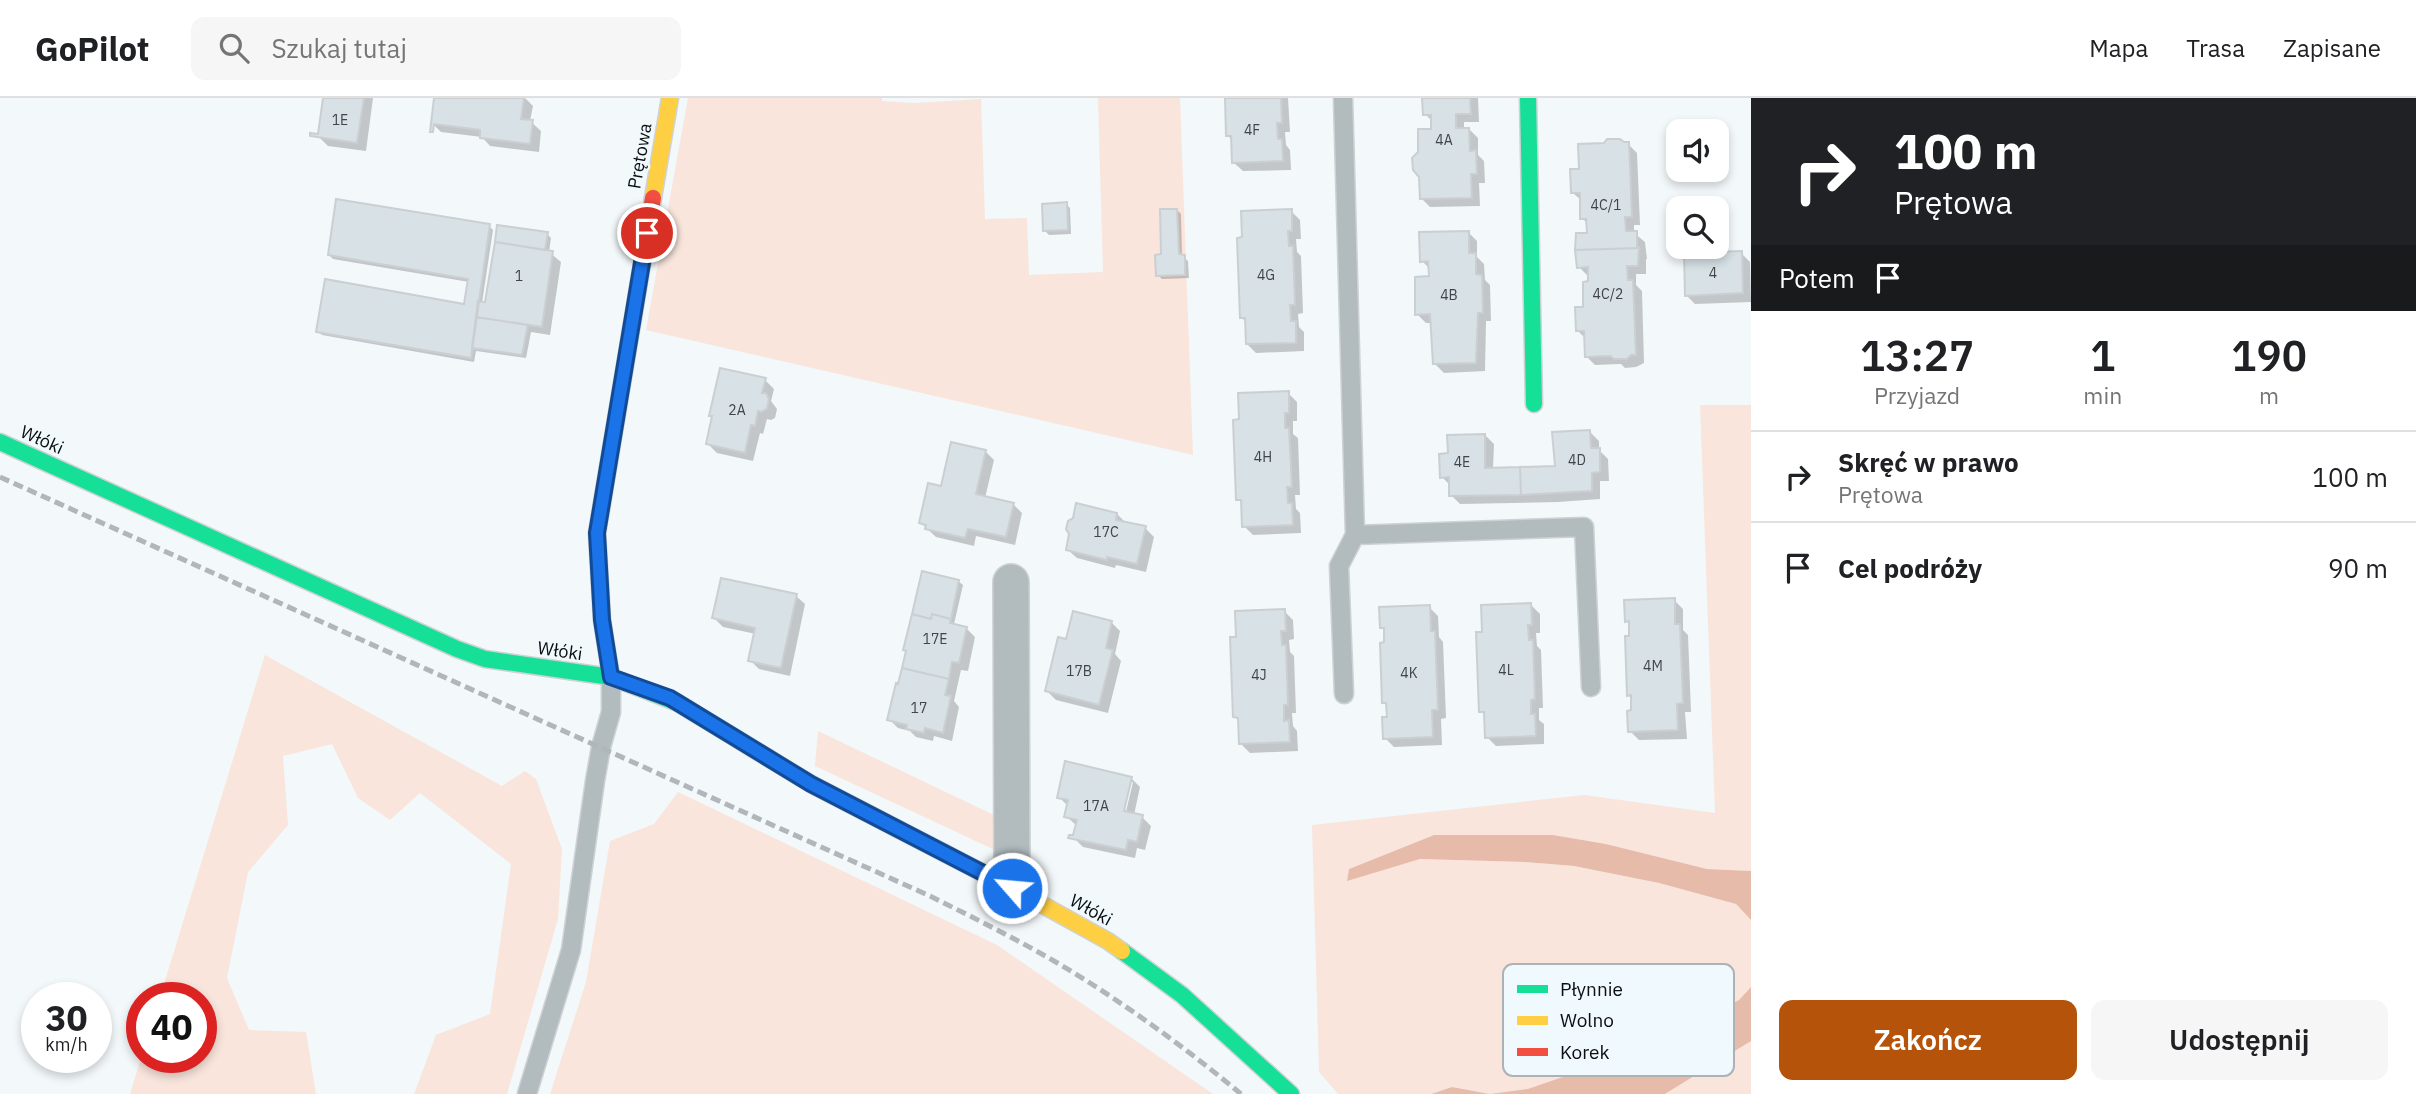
<!DOCTYPE html>
<html lang="pl">
<head>
<meta charset="utf-8">
<style>
	:root { --surface:#fff; --page:#f6f6f6; --text:#202124; --muted:#757577; --line:#e0e0e0; --accent:#b45309 }
	body { margin:0; font-family:"IBM Plex Sans",sans-serif; background:var(--page); color:var(--text); height:100vh; display:flex; flex-direction:column; font-size:26px; white-space:nowrap }
	* { box-sizing:border-box; margin:0 }
	p { font-size:23px; color:var(--muted) }
	.icon { flex:none; width:38px; height:38px; fill:none; stroke:currentColor; stroke-width:2; stroke-linecap:round; stroke-linejoin:round }
	.map { position:relative; flex:1; overflow:hidden }
	.side { display:flex; flex-direction:column; background:var(--surface); width:665px }
	.side>* { flex:none }
	.banner { background:#202124; color:#fff; overflow:hidden }
	.tools { position:absolute; left:1666px; top:21px; display:grid; gap:14px }
	.tools a { display:grid; place-items:center; width:63px; height:63px; border-radius:14px; background:var(--surface); box-shadow:0 4px 10px #0003; font-size:35px }
	.speed { position:absolute; left:21px; top:884px; display:flex; gap:14px; font-size:35px; font-weight:700; text-align:center }
	.speed>* { display:grid; place-content:center; width:91px; height:91px; border-radius:50%; background:var(--surface); box-shadow:0 4px 10px #0003; line-height:1 }
	.speed small { font-size:18px; font-weight:400 }
	.speed .limit { border:10px solid #d22; background:#fff; color:#111 }
	.pin { position:absolute; display:grid; place-items:center; width:60px; height:60px; color:#fff; margin:-30px; border:4px solid #fff; border-radius:50%; box-shadow:0 2px 7px #0007 }
	.me { position:absolute; width:77px; margin:-38px; rotate:297deg; stroke-linejoin:round; filter:drop-shadow(0 0 5px #0008) }
	.turn { display:flex; align-items:center; gap:24px; height:147px; padding:0 28px; font-size:32px }
	.turn .icon { width:91px; height:91px; stroke-width:2.5 }
	.turn b { display:block; font-size:49px; line-height:60px }
	.then { display:flex; align-items:center; height:66px; padding:0 28px; background:#0003; gap:14px; font-size:26px }
	.eta { display:flex; justify-content:space-evenly; align-items:center; height:119px; text-align:center }
	.eta b { font-size:42px; font-weight:600; line-height:49px }
	.primary-button { display:flex; gap:14px; margin-top:auto; padding:14px 28px }
	.primary-button a { flex:1; height:80px; border-radius:14px; background:var(--accent); color:#fff; font-size:28px; font-weight:600; line-height:80px; text-align:center }
	.primary-button a+a { background:var(--page); color:var(--text) }
	ul { padding:0; list-style:none }
	li { display:flex; align-items:center; gap:21px; height:91px; padding:0 28px; border-top:2px solid var(--line) }
	li div { flex:1 }
	li b { display:block; font-size:26px }
	li em { font-style:normal }
	header { display:flex; align-items:center; gap:42px; box-sizing:border-box; height:98px; padding:0 35px; background:var(--surface); border-bottom:2px solid var(--line) }
	header strong { font-size:33px }
	nav { display:flex; gap:38px; margin-inline-start:auto; font-size:24px }
	.search { width:490px; height:63px; background:var(--page); display:flex; align-items:center; gap:18px; box-sizing:border-box; padding:0 24px; border-radius:14px; color:var(--muted); font-size:26px }
	main { display:flex; flex:1; min-height:0 }
	.map>svg:first-child { display:block }
</style>
</head>
<body>
<header>
<strong>GoPilot</strong>
<div class="search"><svg class="icon" aria-label="search" viewBox="0 0 24 24"><circle cx="10" cy="10" r="6"/><path d="M15 15l6 6"/></svg>Szukaj tutaj</div>
<nav><a>Mapa</a><a>Trasa</a><a>Zapisane</a></nav>
</header>
<main>
<div class="map">
<svg width="1751" height="996" viewBox="0 0 1751 996">
	<rect width="100%" height="100%" fill="#f3f8fa"/>
	<path fill="#f9e5dc" d="M688,0h194v3l32,2 67,-4 4,120 42,-1 2,57 74,-3 -5,-174h82l13,357 -547,-125z
		M1700,307h51v466l-44,-2 -101,-25 -53,-9h-119l-85,34 -2,11 73,-21 105,3 49,4 85,17 77,21 15,16v67l-12,13 -42,21 -117,50 -52,19 -38,4 -38,-7 -21,7h-93l-19,-22 -7,-247 272,-30 131,18z
		M265,557l237,131 23,-15 11,8 26,70 -4,70 -51,175h-93l22,-59 54,-21 21,-150 -91,-71 -30,27 -32,-22 -26,-54 -49,12 5,69 -40,47 -21,106 22,52 57,2 10,62h-186l12,-39v2h59v-59l-41,-1z
		M818,633l180,86 -1,34 -182,-85z
		M678,694l319,153 216,149h-663l36,-112 24,-141 44,-17z
		M1751,943v53h-86z"/>
	<path fill="#e7bba9" d="M1434,737h119l53,9 101,25 44,2v49l-15,-16 -77,-21 -85,-17 -49,-4 -105,-3 -73,22 2,-12z
		M1751,889v54l-86,53h-234l21,-7 38,7 38,-5 52,-18 117,-50 42,-21z"/>
	<path fill="#0003" fill-rule="evenodd" d="M325,0h48l-7,53 -38,-5 -9,-9z
		M436,0h89l8,8 -3,15 11,10 -2,21 -49,-6 -8,-9 -41,-5 -9,-9z
		M1226,0h62l2,34h-5l1,13 4,5 1,20 -48,1 -9,-8 -1,-22 -5,-5z
		M1424,0h54l1,24h-15v8l5,-1 9,9v17l6,6 1,22h-6l1,23 -50,1 -9,-9 12,-67v-9l-8,-8z
		M1628,46l9,9 3,72h-6v8l11,9 2,17h-1v15h-10v11l6,6 2,72 -8,4 -11,1 -4,-4 -26,1 -9,-9v-17l-9,-9 8,-21 5,-26 -2,-7 -9,-9 10,-33 -1,-10 -6,-6v-17l-9,-8 7,-22z
		M1066,106l4,4 1,26 -22,1 -4,-4z
		M1177,112l4,4 1,42 6,5 1,17 -27,1 -4,-4z
		M1291,113l9,9 1,19h-5l1,13 4,4 2,57 -5,1 1,13 5,5v19l-48,2 -9,-9v-21l-6,-6z
		M489,128l4,4 -11,73 4,1 61,-70 4,4 -2,14 12,10 -11,73 -19,-3 -5,26 -50,-7 -2,11 -152,-27 -4,-4 147,-25 4,-24 -136,-23 -4,-4z
		M1468,134l9,9v16l7,7 1,16 5,5 1,36h-5l-1,50 -41,2 -9,-9 -3,-41h-6l-9,-9 14,-36 -1,-9 -8,-8z
		M1741,155l9,9 1,40 -56,2 -9,-9z
		M765,282l9,9 -3,12 6,8 -2,9 -4,2 -4,-1 -4,15 -3,-1 -7,28 -36,-8 -9,-9 6,-25 -3,-3z
		M1288,295l9,9v19h-4v13l5,4 2,57h-5l1,14 4,4 1,20 -48,2 -9,-9 -1,-22 -5,-5z
		M1590,334l9,9v9l9,9 1,22h-9v18l-42,3 -98,2 -9,-9v-9l-9,-9 8,-22 35,-20 9,9 -1,25 64,-2z
		M985,353l9,9 -9,38 28,6 9,9 -7,32 -39,-9 -2,10 -38,-9 -15,-14 21,-35z
		M1117,416l9,9 19,5 9,9 -8,35 -30,-7 -1,3 -38,-10 -9,-8z
		M958,483l5,4 -9,39 12,4 9,9 -7,34 -7,-1 -7,31 5,6 -7,34 -18,-5 -1,5 -17,-4 -6,-6 -12,-3 -9,-9z
		M796,498l9,8 -15,72 -31,-7 -9,-9 6,-26 -33,-7 -9,-9z
		M1674,502l9,9v21l5,5 3,77h-6l2,27 -48,1 -9,-9 3,-31 -5,-5 3,-70 -5,-4z
		M1531,507l9,9v19h-4l1,13 4,4 2,58h-4v12l5,4v20l-48,2 -9,-9 -1,-20 -5,-6 3,-77z
		M1429,509l9,9 1,21 4,5 3,76 -5,1 1,26 -48,2 -9,-9 3,-32 -5,-4 3,-58 -1,-13 -3,-4z
		M1284,513l9,9 1,19 -5,1 1,12 4,4 2,57h-4l1,13 4,5 1,20 -48,2 -9,-9 -1,-22 -5,-5 3,-78z
		M1111,524l9,9 -5,23 6,7 -13,52 -52,-13 -9,-9 21,-50z
		M1131,680l9,9 -6,28 8,2 9,9 -6,24 -8,-2 -2,10 -52,-11 -9,-9 3,-12 -11,-10 2,-10 -9,-9zM1129,684h4l-9,38 -3,-1z"/>
	<path fill="#d7e1e6" stroke="#cbcfd1" stroke-width="2" d="M323,0h41l-7,45 -47,-7v-3l8,1z
		M434,0h90l-3,21 12,1 -3,24 -50,-6v-8l-46,-6 -1,8h-3z
		M1225,0h56l1,25h-5l1,16h4l1,22 -51,2 -1,-27h-5z
		M1422,0h48l1,16h-15v14h13l1,23 6,-1 1,24h-6l1,24 -52,1 -1,-22 -6,-7 -1,-12 6,-6v-23h13v-14h-8z
		M1607,41h13l4,3h5l3,75h-7l1,14h11v15l2,2 -64,2 1,-17h11l-1,-14h-6v-26h-9l-1,-24h9l-1,-25 26,-1z
		M336,101l154,25 -19,134 -155,-26 9,-53 139,25 4,-25 -140,-24z
		M1067,104l1,28 -25,1 -1,-27z
		M1160,111h17l2,45 6,1v20l-29,1 -1,-21 6,-1z
		M1292,111v22h-4l1,15h4l2,59h-5l1,16h5v22l-50,1 -1,-26h-5l-3,-80 5,-1 -1,-26z
		M497,127l51,7 -3,18 -50,-8z
		M1469,133v22h7v21l6,1 1,38h-5l-2,50 -43,1 -3,-50 -15,1v-38l14,-1 -1,-15 -8,1 -1,-30z
		M495,144l58,9 -11,76 -66,-10 2,-16 7,1z
		M1639,150l-1,18h-11l1,14h5l3,75h-5l-4,4h-13l-4,-3 -25,1 -1,-26h-8l-1,-24h8v-25l5,-1v-14l-11,1 -2,-18z
		M1742,153l1,42 -58,3 -1,-43z
		M476,219l52,8 -6,30 -50,-7z
		M720,270l46,10 -4,15h4l3,6 -2,10 -6,3 -3,-1 -3,15 -4,-1 -6,28 -39,-9 6,-28h-3z
		M1289,293v22h-4v15h4l3,59h-5l1,16h4l1,22 -51,2 -1,-27h-5l-3,-80 6,-1 -1,-26z
		M1590,332l1,18h9v24l-8,1v18l-71,4 -1,-28 35,-1 -3,-34z
		M1485,336v34l35,-1 1,28 -72,1v-19l-9,1 -1,-24 9,-1 -1,-18z
		M951,344l35,8 -10,44 38,9 -8,34 -38,-8 -3,9 -40,-9 1,-4 -7,-2 9,-40 13,3z
		M1076,405l41,10 -1,7 30,6 -9,38 -30,-7v3l-41,-10 3,-16 -3,-5 2,-8 5,-3z
		M922,473l37,9 -8,39 -19,-5 -1,5 -19,-5z
		M721,480l76,16 -16,74 -33,-7 7,-33 -43,-10z
		M1675,500v26h5l3,79 -6,1 1,26 -50,2 -1,-21 4,-1v-15l-4,1 -2,-60h4v-15l-4,1 -1,-22z
		M1531,505l1,22h-4l1,15h4l2,59 -4,1v14h4l1,22 -51,2 -1,-26h-5l-3,-80h6l-1,-27z
		M1430,507l1,26h4l3,79h-6l1,27 -50,2 -1,-22h5l-1,-14h-4l-2,-60 4,-1v-14h-4l-1,-21z
		M1285,511l1,22h-5l1,14h4l2,60h-4v16l5,-1 1,22 -51,2 -1,-26 -5,-1 -3,-80h6l-1,-26z
		M1073,513l39,10 -6,27 7,2 -14,55 -54,-14 13,-54 8,2z
		M912,516l19,5 1,-5 19,5 -1,4 17,4 -8,36 -7,-1 -3,17 -47,-11 4,-17 -3,-1z
		M902,570l47,11 -4,16 6,1 -8,37 -18,-5 -1,5 -18,-4 1,-4 -20,-5 9,-37 2,1z
		M1065,663l67,16 -8,34 19,4 -6,27 -9,-2 -2,10 -58,-12 1,-3h4l4,-15 -13,-3 4,-17 -11,-2z"/>
	<g fill="none" stroke-linecap="round" stroke-linejoin="round">
		<g stroke="#cfd2d4" stroke-width="21">
			<path id="lane" d="M1343,0l12,437 229,-8 7,160
				M1344,596l-5,-128 16,-31
				M527,996l44,-144 24,-169 6,-34 10,-35v-35"/>
		</g>
		<g stroke="#cfd2d4" stroke-width="38">
			<path id="street" d="M1011,484l1,306"/>
		</g>
		<g stroke="#cfd2d4" stroke-width="19">
			<path id="fast" d="M1528,0l6,306
				M0,344l457,207 28,10 126,18 67,26
				M1122,853l60,44 109,99"/>
		</g>
		<g stroke="#cfd2d4" stroke-width="19">
			<path id="slow" d="M653,100l17,-100
				M678,605l133,81 201,104 96,53 14,10"/>
		</g>
		<g stroke="#cfd2d4" stroke-width="19">
			<path id="jam" d="M611,579l-9,-57 -5,-87 56,-335"/>
		</g>
		<use href="#lane" stroke="#b2bcbf" stroke-width="18"/>
		<use href="#street" stroke="#b2bcbf" stroke-width="35"/>
		<use href="#fast" stroke="#16e098" stroke-width="16"/>
		<use href="#slow" stroke="#ffcf43" stroke-width="16"/>
		<use href="#jam" stroke="#f24e42" stroke-width="16"/>
		<path stroke="#b0b6b9" stroke-width="5" stroke-dasharray="10 5" stroke-linecap="butt" d="M0,379l930,419c54,27 109,54 160,87 53,34 103,71 151,111"/>
	</g>
	<g fill="none" stroke-linecap="round" stroke-linejoin="round">
		<g stroke="#114b97" stroke-width="18">
			<path id="route" d="M647,135l-50,300 5,87 9,57 59,21 141,86 201,104"/>
		</g>
		<use href="#route" stroke="#1a73e8" stroke-width="12"/>
	</g>
	<g text-anchor="middle" stroke-width="5" stroke-linejoin="round" paint-order="stroke">
		<g font-size="14" fill="#414548">
			<text x="340" y="27">1E</text>
			<text x="1252" y="37">4F</text>
			<text x="1444" y="47">4A</text>
			<text x="1606" y="112">4C/1</text>
			<text x="1713" y="180">4</text>
			<text x="1266" y="182">4G</text>
			<text x="519" y="183">1</text>
			<text x="1608" y="201">4C/2</text>
			<text x="1449" y="202">4B</text>
			<text x="737" y="317">2A</text>
			<text x="1263" y="364">4H</text>
			<text x="1577" y="367">4D</text>
			<text x="1462" y="369">4E</text>
			<text x="1106" y="439">17C</text>
			<text x="935" y="546">17E</text>
			<text x="1653" y="573">4M</text>
			<text x="1506" y="577">4L</text>
			<text x="1079" y="578">17B</text>
			<text x="1409" y="580">4K</text>
			<text x="1259" y="582">4J</text>
			<text x="919" y="615">17</text>
			<text x="1096" y="713">17A</text>
		</g>
		<g font-size="18" fill="#0c0e10" stroke="#f0f9fd">
			<text transform="translate(640 58) rotate(-80)" y="6">Prętowa</text>
			<text transform="translate(42 342) rotate(24)" y="6">Włóki</text>
			<text transform="translate(560 553) rotate(8)" y="6">Włóki</text>
			<text transform="translate(1091 812) rotate(29)" y="6">Włóki</text>
		</g>
	</g>
	<rect x="1503" y="866" width="231" height="112" rx="10" fill="#f0f9fd" stroke="#acb2b6" stroke-width="2"/>
	<rect x="1517" y="887" width="31" height="8" fill="#16e098"/>
	<rect x="1517" y="918" width="31" height="9" fill="#ffcf43"/>
	<rect x="1517" y="950" width="31" height="8" fill="#f24e42"/>
	<g font-size="19" fill="#0c0e10">
		<text x="1560" y="898">Płynnie</text>
		<text x="1560" y="929">Wolno</text>
		<text x="1560" y="961">Korek</text>
	</g>
</svg>
<div class="tools">
<a><svg class="icon" aria-label="sound" viewBox="0 0 24 24"><path d="M4 9h4l5-4v14l-5-4H4zM17 9q2 3 0 6"/></svg></a>
<a><svg class="icon" aria-label="search" viewBox="0 0 24 24"><circle cx="10" cy="10" r="6"/><path d="M15 15l6 6"/></svg></a>
</div>
<div class="speed"><div>30<small>km/h</small></div><div class="limit">40</div></div>
<div class="pin" style="left:647px;top:135px;background:#d93025"><svg class="icon" aria-label="arrive" viewBox="0 0 24 24"><path d="M6 21V4h12l-3 4 3 4H6"/></svg></div>
<svg class="me" style="left:1012px;top:790px" viewBox="-20 -20 40 40"><circle r="17" fill="#1a73e8" stroke="#fff" stroke-width="3"/><path d="M0-11L8 9 0 5-8 9z" fill="#fff"/></svg>
</div>
<section class="side">
<div class="banner">
<div class="turn"><svg class="icon" aria-label="right" viewBox="0 0 24 24"><path d="M7 20v-9h11M14 6l5 5-5 5"/></svg><div><b>100 m</b>Prętowa</div></div>
<div class="then">Potem<svg class="icon" aria-label="arrive" viewBox="0 0 24 24"><path d="M6 21V4h12l-3 4 3 4H6"/></svg></div>
</div>
<div class="eta">
<div><b>13:27</b><p>Przyjazd</p></div>
<div><b>1</b><p>min</p></div>
<div><b>190</b><p>m</p></div>
</div>
<ul>
<li><svg class="icon" aria-label="right" viewBox="0 0 24 24"><path d="M7 20v-9h11M14 6l5 5-5 5"/></svg><div><b>Skręć w prawo</b><p>Prętowa</p></div><em>100 m</em></li>
<li><svg class="icon" aria-label="arrive" viewBox="0 0 24 24"><path d="M6 21V4h12l-3 4 3 4H6"/></svg><div><b>Cel podróży</b></div><em>90 m</em></li>
</ul>
<div class="primary-button"><a>Zakończ</a><a>Udostępnij</a></div>
</section>
</main>
</body>
</html>
